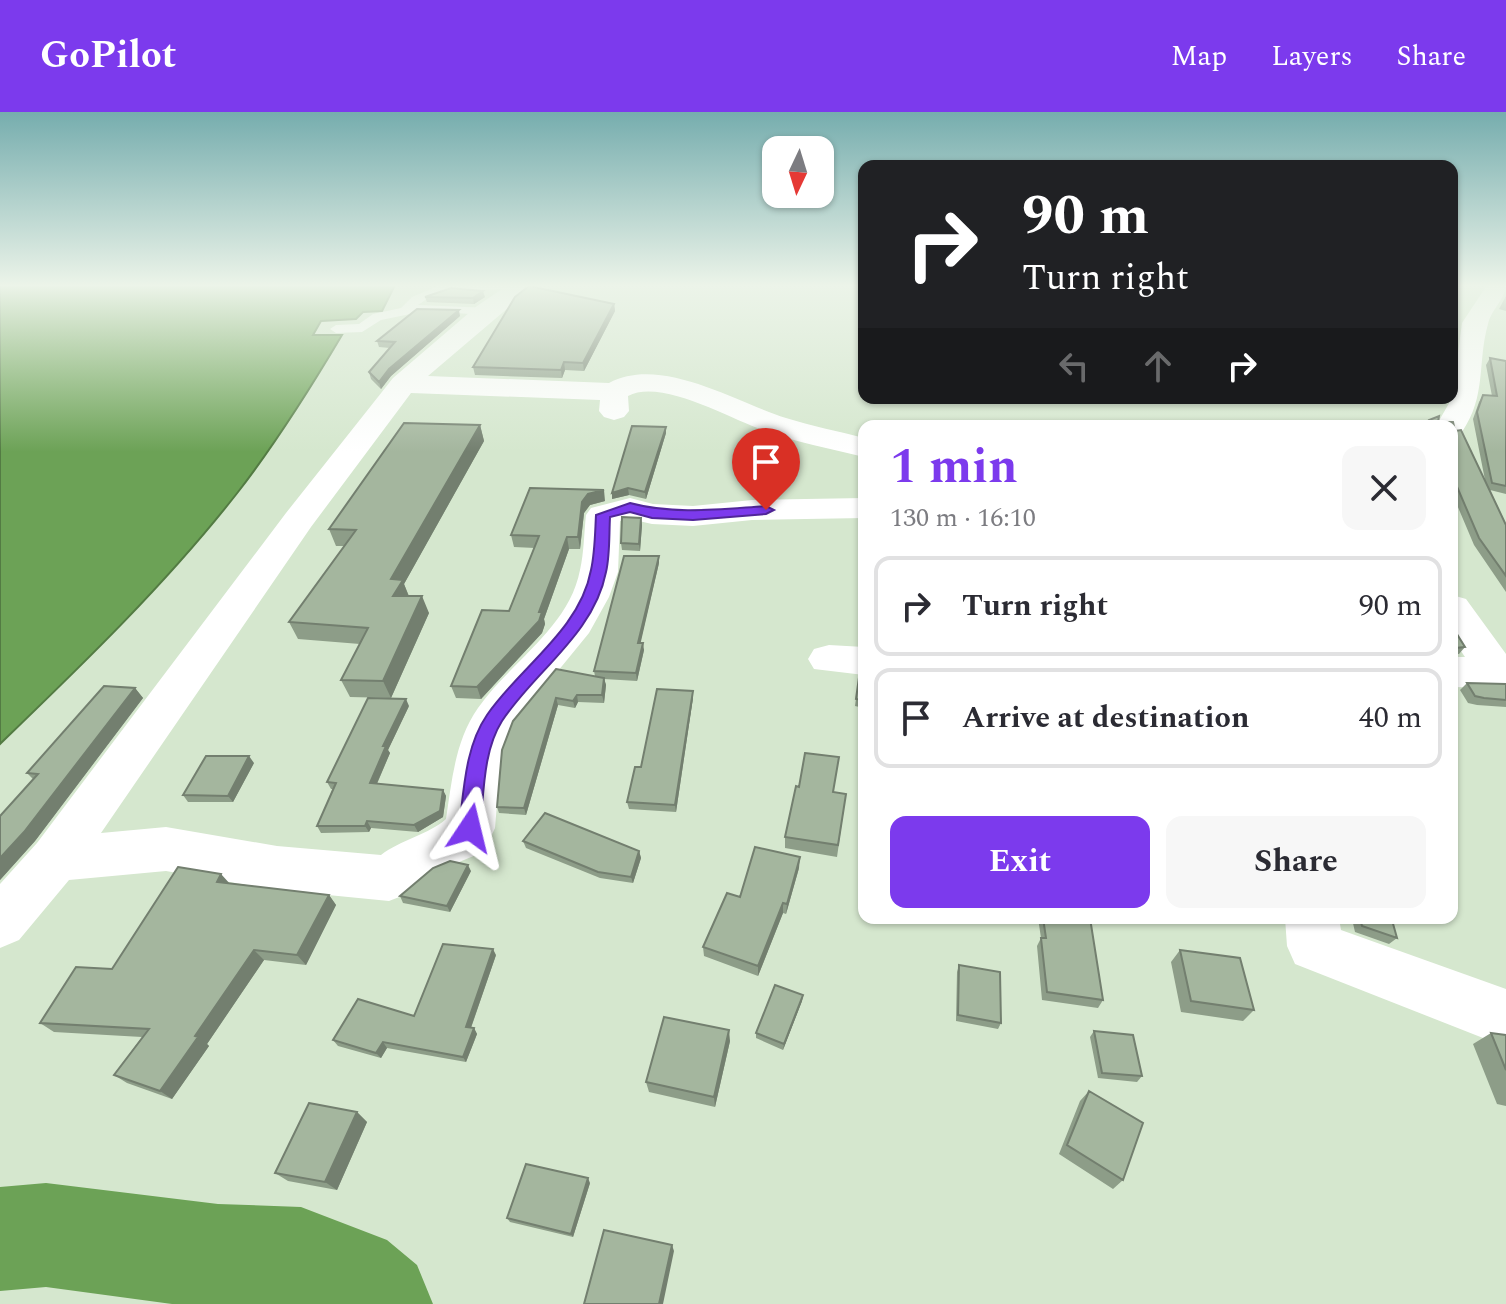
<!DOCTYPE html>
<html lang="en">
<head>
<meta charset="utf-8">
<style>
	:root { --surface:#fff; --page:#f7f7f7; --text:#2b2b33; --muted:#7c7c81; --line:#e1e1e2; --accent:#7c3aed }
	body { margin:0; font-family:Spectral,serif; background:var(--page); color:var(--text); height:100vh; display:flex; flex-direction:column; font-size:30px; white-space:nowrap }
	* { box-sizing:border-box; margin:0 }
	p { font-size:26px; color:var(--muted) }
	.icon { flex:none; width:44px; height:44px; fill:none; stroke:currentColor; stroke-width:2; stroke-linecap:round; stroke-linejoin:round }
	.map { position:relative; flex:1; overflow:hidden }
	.sheet { position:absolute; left:858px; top:308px; width:600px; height:504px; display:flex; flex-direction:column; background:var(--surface); border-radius:16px; box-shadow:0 2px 6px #0004 }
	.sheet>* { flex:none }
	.guide { position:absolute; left:858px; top:48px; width:600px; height:244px; border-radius:16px; box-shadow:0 2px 6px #0004; background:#202124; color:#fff; overflow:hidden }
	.needle { width:52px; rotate:184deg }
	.fabs { position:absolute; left:762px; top:24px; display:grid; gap:16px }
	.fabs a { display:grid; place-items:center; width:72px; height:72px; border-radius:16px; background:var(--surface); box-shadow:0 2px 6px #0004; font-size:40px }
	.pin { position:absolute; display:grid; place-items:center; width:68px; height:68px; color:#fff; margin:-82px -34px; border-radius:50% 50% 50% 0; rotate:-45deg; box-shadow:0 0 8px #0007 }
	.pin .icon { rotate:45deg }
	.me { position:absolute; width:88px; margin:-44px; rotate:10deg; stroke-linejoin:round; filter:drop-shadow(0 0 6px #0008) }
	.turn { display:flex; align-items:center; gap:28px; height:168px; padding:0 32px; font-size:36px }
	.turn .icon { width:104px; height:104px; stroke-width:2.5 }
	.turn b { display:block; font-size:56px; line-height:68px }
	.lanes { display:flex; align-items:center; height:76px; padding:0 32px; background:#0003; justify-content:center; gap:40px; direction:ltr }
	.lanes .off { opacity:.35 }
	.round { display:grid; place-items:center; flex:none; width:84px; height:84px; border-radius:16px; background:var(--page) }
	.overview { display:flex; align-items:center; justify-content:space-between; height:136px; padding:0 32px }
	h1 { font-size:48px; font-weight:700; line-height:60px; color:var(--accent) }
	.cta { display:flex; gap:16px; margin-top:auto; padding:16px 32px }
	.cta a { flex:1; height:92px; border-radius:16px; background:var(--accent); color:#fff; font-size:32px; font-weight:700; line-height:92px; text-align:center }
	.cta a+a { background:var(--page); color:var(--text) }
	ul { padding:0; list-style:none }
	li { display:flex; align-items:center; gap:24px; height:100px; margin:0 16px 12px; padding:0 16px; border:4px solid var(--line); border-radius:16px }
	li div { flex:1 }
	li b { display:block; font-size:30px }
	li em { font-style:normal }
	header { display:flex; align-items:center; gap:48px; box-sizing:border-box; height:112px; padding:0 40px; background:var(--accent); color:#fff }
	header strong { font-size:38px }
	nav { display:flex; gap:44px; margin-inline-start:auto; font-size:28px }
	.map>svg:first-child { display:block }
</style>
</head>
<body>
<header>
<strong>GoPilot</strong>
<nav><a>Map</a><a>Layers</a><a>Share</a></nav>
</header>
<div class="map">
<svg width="1506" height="1192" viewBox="0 0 1506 1192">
	<rect width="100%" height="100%" fill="#d5e7ce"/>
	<path fill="#6ca256" stroke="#537b43" stroke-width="2" d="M0,173h395l-13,26 -19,1 -7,7 -35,2 -8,14h29c-32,54 -66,108 -104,157 -71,91 -155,172 -238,252z"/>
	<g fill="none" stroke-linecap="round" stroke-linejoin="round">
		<path fill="#6ca256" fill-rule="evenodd" d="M46,1071l172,21 83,3 86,33 30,25 16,39h-261l-126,-17 -46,4v-104z"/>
		<path fill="#fff" fill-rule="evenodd" d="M508,173l-6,4 -51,2 -20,5 -13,9 72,3 2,3 -6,4 -61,-4 -44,9 -19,12 -26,1 -6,-4 6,-4 23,-1 14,-10 28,-6 11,-11 26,-11z"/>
		<path fill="#fff" fill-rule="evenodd" d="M508,173h27l-107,91 181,7c52,-28 126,19 177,35 25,8 52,13 78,20v19c-33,-8 -69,-15 -101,-27 -33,-11 -102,-52 -135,-34l1,15 -5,6 -10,3 -10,-3 -5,-6 1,-11 -189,-7 -100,134 -210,306 65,-6 111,19 104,9c19,-15 49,-21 65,-36 6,-39 9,-78 32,-111 32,-46 91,-80 102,-138 4,-17 4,-37 6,-55l5,-7 39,-10 23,6 40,2 59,-6 112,-2v20l-112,2 -59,6 -41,-2 -22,-5 -10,2 -2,51 -9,25 -20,36 -76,93 -12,30 -6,72 -7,15 -12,12 -41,17 -28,22 -18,7 -112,-11 -111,-19 -97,9 -50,60 -19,8v-64l37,-41 249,-330 107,-135 84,-72z
			M1487,173h19c0,13 -15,25 -18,39 -11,39 -1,71 -26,108l-10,3v-9h-16l16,-28 10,-75z
			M1452,483l14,4 40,55v34l-54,-1v-30h13l-13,-19z
			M829,533l35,2v28l-50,-6 -6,-10 6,-10z
			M1285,806h54l2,12 165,59v58l-211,-83 -8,-18z"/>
	</g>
	<path fill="#8d9d88" d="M1506,184v15l-7,-2z
		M425,185h60l-11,7 -47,-2z
		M614,192l1,7 -31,60 -19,-1 -3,8 -87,-3 -2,-8z
		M460,204l-69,60 -10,13 -10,-10 -2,-7 21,-24 -11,-1 -2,-6z
		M1490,246l16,3v133l-16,-4 16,35v67l-32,-47 -22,-52v-67h-27l4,-6 10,-4 -1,6h15l2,9 6,-1 24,50 -12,-61 6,-17 4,-7 9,1 -6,-31z
		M480,313l4,16 -80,143 5,12 20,17 -38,85 -41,-1 -9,-17 19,-36 -62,-5 -9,-17 55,-76h-8l-7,-17z
		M666,315v6l-20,66 -17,-4 -17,4z
		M530,376l75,13 -15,4 -6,8 -4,36h-11l-25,70 1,5 -3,9 -61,66 -25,-1 -5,-12 58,-75 26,-63 -21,-1 -3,-12z
		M641,406l1,7 -2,26 -18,-1 -1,-7z
		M659,451l-19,80 4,7 -7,31 -33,-2 2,6 -2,18 -26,-1 -3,6 -17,-3 -32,110 -27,-2 -2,-6 16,-86 82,-45 -1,-5z
		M1452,484l3,35 10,16 -6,7h-4v10l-3,4z
		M864,557v39l-9,-2 5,-36z
		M1467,571l39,1v23l-29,-2 -9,-2 -8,-13z
		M135,576l8,10 -108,143 -35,39v-64l33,-37 -6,-6z
		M693,586l-17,114 -47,-3 -2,-7 14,-35z
		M409,594l-21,44 2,3 -13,31 66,6 3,6 -3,21 -25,15 -47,-4 -2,4 -48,1 -4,-7 16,-37h-2l-4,-7z
		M254,651l-21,39h-45l-5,-7z
		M834,680l12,2 -9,63 -52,-9v-11z
		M523,729l116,10 2,7 -8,25 -33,-5 -74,-30z
		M799,756l-13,46 -3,-1 -25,63 -54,-20 -1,-9 37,-50z
		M471,759l-21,41 -47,-9 -3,-7z
		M229,771l100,12 7,10 -30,60 -42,-5 -57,84 2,2 -37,53 -45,-16 -13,-8 28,-38 -88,-5 -14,-9z
		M1038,806h52l13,82 -5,8 -56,-8 -5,-54 4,-8z
		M1353,806h31l13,20 -8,6 -34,-12 -3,-13z
		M1180,838l74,60 -11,11 -62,-9 -10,-50z
		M496,843l-25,73h3l3,6 -11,28 -79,-14 -6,10 -43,-12 -5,-6 81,-24z
		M959,853l42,58 -3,6 -42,-8 1,-49z
		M803,883l-1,6 -19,49 -27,-12v-5z
		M1094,919l48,45 -5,6 -39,-4 -8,-41z
		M1491,921l15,2v71l-9,-2 -24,-60z
		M730,929l-15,66 -66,-15 -3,-10z
		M1089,979l34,89 -10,9 -54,-35 21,-53z
		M357,1000l10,10 -30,68 -49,-9 -13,-8z
		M590,1071l-17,54 -63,-15 -3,-4z"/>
	<path fill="#737f6f" d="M483,179l2,6 -11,7 -1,-6z
		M614,192l1,7 -31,60 -1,-8z
		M459,198l1,6 -69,60 -10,13 -2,-7 10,-13z
		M564,250l1,8 -3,8 -1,-8z
		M480,313l4,16 -80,143 5,13 -16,-1 -2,-17z
		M666,315v6l-20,66 -1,-7z
		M628,376l1,7 -17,4v-6z
		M604,378l1,11 -15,4 -6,8 -4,36 -2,-12 4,-35 6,-8z
		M641,406l1,7 -2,26 -1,-7z
		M567,425l2,12 -25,70 1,5 -3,9 -61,66 -4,-12 62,-75z
		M659,444v7l-20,87 -1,-7z
		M422,484l7,17 -38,85 -8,-17z
		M643,531l1,7 -7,31 -1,-8z
		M604,566l2,7 -2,18 -2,-8z
		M135,576l8,10 -108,143 -35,39v-22z
		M693,579v7l-17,114 -1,-7z
		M577,583l1,7 -3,6 -2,-7z
		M556,586l2,7 -32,110 -2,-7z
		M406,587l3,7 -21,44 2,3 -16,37 -4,-7 13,-37z
		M249,644l5,7 -21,39 -5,-6z
		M443,678l3,6 -3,21 -25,15 -4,-7z
		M367,709l4,7 -2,4 -4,-6z
		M639,739l2,7 -8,25 -2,-6z
		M800,745l-1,11 -13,46 1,-10z
		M468,753l3,6 -21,41 -3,-6z
		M221,762l10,11 -14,-3z
		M329,783l7,10 -30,60 -9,-10z
		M783,791v10l-25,63v-10z
		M493,837l3,6 -27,78 -3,-6z
		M254,838l10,10 -57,84 2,2 -37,53 -12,-8 35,-55z
		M803,883l-1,6 -19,49 1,-6z
		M474,916l3,6 -11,28 -3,-5z
		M729,918l1,11 -15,66 -1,-10z
		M383,930l4,6 -6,10 -5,-5z
		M357,1000l10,10 -30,68 -12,-8z
		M588,1066l2,5 -17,54 -2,-3z
		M672,1133l2,6 -11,53h-4z"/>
	<path fill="#a4b69e" stroke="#737f6f" stroke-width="2" d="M529,174l85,18 -31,59 -19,-1 -3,8 -88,-3 42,-70z
		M451,176l32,3 -10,7 -48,-1z
		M417,197l42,1 -70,59 -10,13 -10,-10 26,-30 -18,-1z
		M1490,246l16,3v125l-14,-3 -15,-71 6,-17 14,1z
		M1439,304l-1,6h15l2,9 6,-1 45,95v51l-27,-38 -27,-63v-49h-21l-2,-6z
		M404,311l76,2 -89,154 12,1 -10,16h29l-39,85 -42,-1 27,-52 -79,-6 67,-92 -27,-1z
		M632,314l34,1 -21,65 -17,-4 -16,5z
		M530,376l74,2 -16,4 -6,8 -4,35h-11l-28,75h3l-3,9 -62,66 -26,-1 31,-76 27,1 30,-75 -28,-1z
		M622,405l19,1 -2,26 -18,-1z
		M624,444h35l-21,87h5l-7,30 -42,-2z
		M1452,484l3,3v32l10,16 -9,1 -1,16 -3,-4z
		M556,557l48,9 -2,17h-25l-4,6 -17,-3 -32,110 -27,-1 5,-57 11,-29z
		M864,557v31l-8,-1 4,-29z
		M1467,571l39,1v16l-22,-2 -9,-2z
		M104,574l31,2 -111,144 -24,26v-42l38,-42 -11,-1z
		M657,577l36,2 -18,114 -48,-3 8,-35h6z
		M368,586l38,1 -23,47h3l-16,37 73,7 -3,21 -26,14 -47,-4 -2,5h-48l19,-43 -9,-1z
		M805,641l34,4 -6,35 13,2 -8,51 -53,-8 11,-51 3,1z
		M206,644h43l-21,40 -45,-1z
		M545,701l94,38 -8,26 -33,-5 -75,-31z
		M755,735l45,10 -13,47 -4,-1 -25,63 -55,-19 24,-54 13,4z
		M450,749l18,4 -21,41 -47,-10 33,-28z
		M178,755l43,7 -4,8 112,13 -32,60 -43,-5 -59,86 3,1 -38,54 -46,-16 35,-46 -109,-6 36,-56 36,2z
		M1043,806h47l13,82 -56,-8 -6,-54h5z
		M1360,806h24l8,2 5,18 -35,-12z
		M443,832l50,5 -27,78 8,1 -11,29 -80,-15 -7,11 -43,-13 25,-41 56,17z
		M1180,838l60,8 14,52 -63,-9z
		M959,853l41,7 1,51 -43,-8z
		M775,873l28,10 -19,49 -28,-11z
		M664,905l65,13 -15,67 -68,-15z
		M1094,919l39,4 9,41 -40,-3z
		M1491,921l15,2v35z
		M1089,979l54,32 -20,57 -56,-35z
		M309,991l48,9 -32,70 -50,-9z
		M526,1052l62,14 -17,56 -64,-16z
		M604,1118l68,15 -13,59h-75z"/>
	<linearGradient id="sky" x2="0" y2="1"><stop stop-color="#76adae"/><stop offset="0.51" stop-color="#ecf4e9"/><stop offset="1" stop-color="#ecf4e9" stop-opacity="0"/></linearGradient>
	<rect width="1506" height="340" fill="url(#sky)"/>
	<path fill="#7c3aed" stroke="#51269a" stroke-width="2" d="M630,391c45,12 90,6 136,3l8,4 -8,4 -73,6 -41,-2 -22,-6 -20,5c-1,18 0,38 -4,55 -12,62 -71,99 -104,149 -19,30 -18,72 -22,107l-3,6 -7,2 -8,-2 -3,-6c5,-38 6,-81 28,-113 33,-48 93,-85 104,-145 4,-18 4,-37 5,-55z"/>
</svg>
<div class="fabs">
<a><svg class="needle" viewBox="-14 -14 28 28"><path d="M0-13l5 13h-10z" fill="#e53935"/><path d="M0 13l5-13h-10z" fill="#7c7c81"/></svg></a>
</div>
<div class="pin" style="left:766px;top:398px;background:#d93025"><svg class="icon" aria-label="arrive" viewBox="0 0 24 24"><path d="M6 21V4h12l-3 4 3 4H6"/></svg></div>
<svg class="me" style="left:470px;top:716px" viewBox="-20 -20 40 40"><path d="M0-17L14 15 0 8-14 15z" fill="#7c3aed" stroke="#fff" stroke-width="4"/></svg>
<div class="guide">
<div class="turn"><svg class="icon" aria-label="right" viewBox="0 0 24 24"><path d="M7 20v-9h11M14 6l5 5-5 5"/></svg><div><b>90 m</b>Turn right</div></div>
<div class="lanes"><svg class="icon off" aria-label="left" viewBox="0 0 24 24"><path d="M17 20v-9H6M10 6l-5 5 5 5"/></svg><svg class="icon off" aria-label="ahead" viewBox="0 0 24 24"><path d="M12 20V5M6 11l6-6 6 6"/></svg><svg class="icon" aria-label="right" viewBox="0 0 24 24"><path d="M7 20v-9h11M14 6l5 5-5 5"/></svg></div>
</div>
<section class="sheet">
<div class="overview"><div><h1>1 min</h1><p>130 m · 16:10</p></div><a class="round"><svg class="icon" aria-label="close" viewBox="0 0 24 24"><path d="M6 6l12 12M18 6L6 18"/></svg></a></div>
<ul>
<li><svg class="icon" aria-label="right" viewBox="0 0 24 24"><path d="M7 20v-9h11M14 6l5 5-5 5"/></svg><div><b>Turn right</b></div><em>90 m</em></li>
<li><svg class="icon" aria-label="arrive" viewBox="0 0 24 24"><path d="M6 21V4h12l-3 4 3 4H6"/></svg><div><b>Arrive at destination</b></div><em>40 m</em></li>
</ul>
<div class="cta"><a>Exit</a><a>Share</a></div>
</section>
</div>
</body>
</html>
